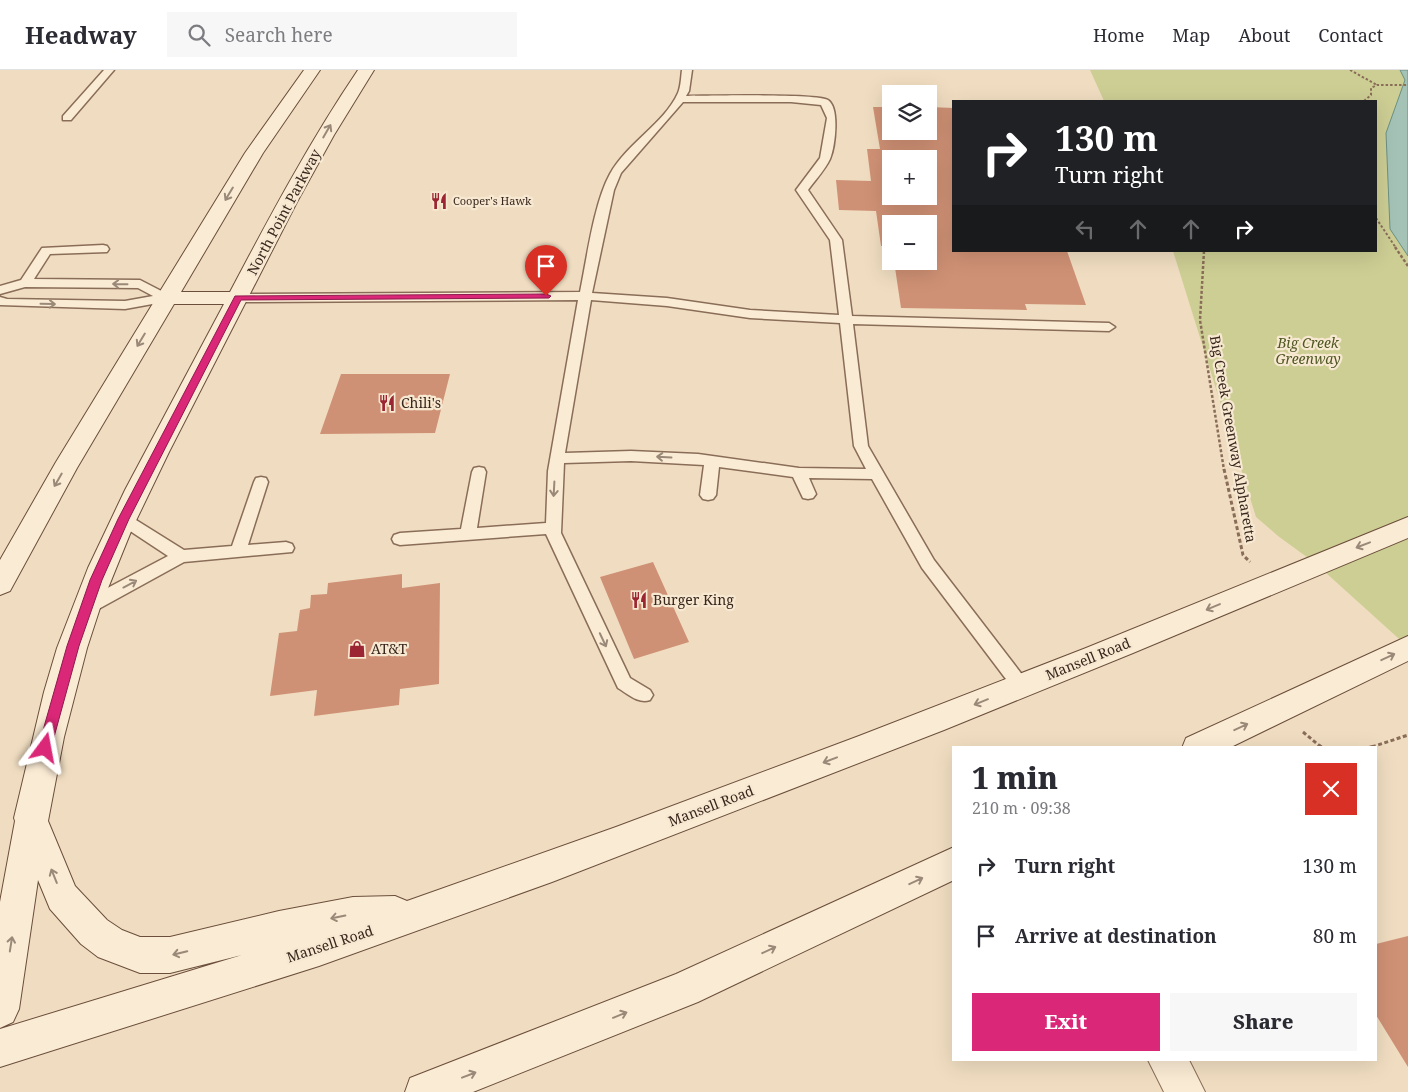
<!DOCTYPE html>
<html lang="en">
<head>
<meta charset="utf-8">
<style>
	:root { --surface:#fff; --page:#f7f7f7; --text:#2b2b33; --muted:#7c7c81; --line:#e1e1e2; --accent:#db2777 }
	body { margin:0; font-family:"Noto Serif",serif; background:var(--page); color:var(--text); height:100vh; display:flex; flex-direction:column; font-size:19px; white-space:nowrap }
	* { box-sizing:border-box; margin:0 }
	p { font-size:16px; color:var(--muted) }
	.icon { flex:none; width:28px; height:28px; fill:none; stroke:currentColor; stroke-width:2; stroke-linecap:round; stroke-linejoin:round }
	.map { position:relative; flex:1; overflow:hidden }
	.drawer { position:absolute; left:952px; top:676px; width:425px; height:315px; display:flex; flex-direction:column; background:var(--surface); border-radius:0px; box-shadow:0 5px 20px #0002 }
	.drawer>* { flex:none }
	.guide { position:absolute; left:952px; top:30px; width:425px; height:152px; border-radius:0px; box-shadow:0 5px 20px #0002; background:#202124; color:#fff; overflow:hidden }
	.buttons { position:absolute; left:882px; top:15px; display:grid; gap:10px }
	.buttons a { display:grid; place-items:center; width:55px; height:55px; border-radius:0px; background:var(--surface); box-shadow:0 5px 20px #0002; font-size:25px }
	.pin { position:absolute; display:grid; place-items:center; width:42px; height:42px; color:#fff; margin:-51px -21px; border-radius:50% 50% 50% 0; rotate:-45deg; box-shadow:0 0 5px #0007 }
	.pin .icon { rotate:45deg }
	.me { position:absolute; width:55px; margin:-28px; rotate:13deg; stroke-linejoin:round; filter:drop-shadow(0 0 4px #0008) }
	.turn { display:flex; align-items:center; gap:18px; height:105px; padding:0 20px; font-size:22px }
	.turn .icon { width:65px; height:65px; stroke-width:2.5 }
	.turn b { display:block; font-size:35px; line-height:42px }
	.lanes { display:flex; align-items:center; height:48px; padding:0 20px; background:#0003; justify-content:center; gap:25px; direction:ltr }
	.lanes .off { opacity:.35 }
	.round { display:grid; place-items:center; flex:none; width:52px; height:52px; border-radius:0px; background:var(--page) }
	.headline { display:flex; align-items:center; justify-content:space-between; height:85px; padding:0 20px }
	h1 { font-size:30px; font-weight:800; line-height:38px }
	.primary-button { display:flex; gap:10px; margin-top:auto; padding:10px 20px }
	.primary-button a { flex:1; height:58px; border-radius:0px; background:var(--accent); color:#fff; font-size:20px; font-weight:800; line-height:58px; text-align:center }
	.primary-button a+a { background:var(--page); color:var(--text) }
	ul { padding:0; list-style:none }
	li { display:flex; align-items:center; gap:15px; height:70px; padding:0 20px }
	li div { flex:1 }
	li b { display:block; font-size:19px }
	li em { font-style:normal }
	header { display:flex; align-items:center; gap:30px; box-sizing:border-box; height:70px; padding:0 25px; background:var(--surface); border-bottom:1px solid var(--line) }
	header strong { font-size:24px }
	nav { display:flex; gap:28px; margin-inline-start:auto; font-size:18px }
	.search { width:350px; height:45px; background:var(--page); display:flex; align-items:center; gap:12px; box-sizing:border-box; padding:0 18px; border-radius:0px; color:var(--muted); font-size:19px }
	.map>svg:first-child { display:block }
</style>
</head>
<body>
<header>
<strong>Headway</strong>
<div class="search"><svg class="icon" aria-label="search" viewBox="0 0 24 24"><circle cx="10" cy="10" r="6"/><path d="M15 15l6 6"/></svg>Search here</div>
<nav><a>Home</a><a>Map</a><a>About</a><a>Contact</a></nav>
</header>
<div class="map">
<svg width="1408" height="1022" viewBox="0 0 1408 1022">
	<rect width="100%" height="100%" fill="#f0ddc1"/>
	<path fill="#cdce94" d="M1090,0h318v577l-93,-84 -37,-27 -22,-19 -83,-266h203v-150h-272z"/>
	<path fill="#a4c2b6" stroke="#6a9083" d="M1400,0h8v186l-18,-27 -4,-96 19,-53z"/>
	<path fill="#cf9175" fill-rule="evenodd" d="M873,37h18v24h38v-24l25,1v143h113l19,54 -61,-1 2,6 -126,-2 -7,-47h35v-37h-38v22h-10l-5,-35 -37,-1 -3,-30 35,1 -4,-32h13zM891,89h38v37h-38z
		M341,304h109l-15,59 -115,1z
		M653,492l36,80 -55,17 -34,-82z
		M402,504v14l38,-5 -1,101 -39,5 -1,16 -85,11 3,-26 -47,6 9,-63 18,-2 3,-21 10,-2 1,-13 16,-1 1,-11z
		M1408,866v131l-32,-52v-71z"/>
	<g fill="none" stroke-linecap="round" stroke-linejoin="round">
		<g stroke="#8a6d58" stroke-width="3">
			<path id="lane" d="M104,0h10l-43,50h-8v-4z
				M682,0h10l-3,21 -3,5c20,0 132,-3 142,4 12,8 7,47 2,59 -5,11 -15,21 -22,31l34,50 10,76 257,7 6,4 -6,4 -256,-7 15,122 66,114 93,121 3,5 -3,5 -6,2 -6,-2 -93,-123 -50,-89 -63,-1 7,16 -3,4 -5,1 -5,-1 -10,-21 -74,-10 -3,28 -3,4 -5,1 -5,-1 -3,-4 4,-30 -73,-4 -67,2 -3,70 69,145 20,12 3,5 -3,5c-12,4 -22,-6 -32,-12l-72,-154 -146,11 -6,-2 -2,-4 2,-4 6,-2 61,-4 11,-57 2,-4 5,-1 5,1 2,4 -9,56 69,-5 2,-52 30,-171 -340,2 -6,-4 6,-4 342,-2c7,-34 14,-89 30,-118 17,-31 54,-50 68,-81 3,-7 3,-16 4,-23zM683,32h108l30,3 6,13 -7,40 -24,32 34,50 9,75 -89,-5 -83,-12 -75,-5 22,-103 7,-17zM591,230l76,6 83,12 90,5 14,123 12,23 -67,-1 -101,-14 -67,-3 -66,2z
				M103,175l4,1 2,3 -2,3 -57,2 -16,25 106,1 29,15 2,3 -2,3 -44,8 -125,-4v-8l7,2 118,2 28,-5 -15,-8 -113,-1 -25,7v-8l21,-6 21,-32z
				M261,407l5,1 2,4 -20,63 38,-3 6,2 2,4 -2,4 -108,10 -91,50 -6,1 -6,-1 -2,-5 2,-5 87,-46 -50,-33 -3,-4 3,-4 5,-2 5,2 56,35 48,-4 22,-64 2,-4z"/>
		</g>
		<g stroke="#8a6d58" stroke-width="2">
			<path id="street" d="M1148,990h41l16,32h-41z"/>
		</g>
		<g stroke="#6b4e3b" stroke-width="2">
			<path id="secondary" d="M304,0h16l-57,83 -82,139h49c40,-76 80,-151 128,-222h16l-40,65 -37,67 -128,250 -37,77 -32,79 -13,40 -23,89 -16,84 27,65 32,34 15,10 18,7h30l109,-26 74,-14 42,-1 12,5 209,-74 243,-91 227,-88 322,-131v21l-275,115 -189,77 -392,152 -233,84 -319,101v-38l242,-74 -72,18h-30l-42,-16 -17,-13 -31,-35 -12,-29 -19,129 -6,13 -13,6v-126l15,-81 -1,-3 30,-126 13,-44 31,-80 37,-78 99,-186h-50l-97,164 -67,123 -10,4v-35l56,-98 99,-162 -1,-2 5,-5 86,-140z
				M1408,566v25l-179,87h-47l4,-10z
				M954,777v33l-256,122 -225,90h-68l5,-14 266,-104z"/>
		</g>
		<path stroke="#8a6d58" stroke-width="2" stroke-dasharray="2.5 2" stroke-linecap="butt" d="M1350,0l27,15
			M1364,31l7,-6v-7l6,-3h31
			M1376,148l20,30"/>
		<path stroke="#8a6d58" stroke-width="2.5" stroke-dasharray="3 2" stroke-linecap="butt" d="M1395,177l13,19
			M1204,181l-4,69 24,150"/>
		<path stroke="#8a6d58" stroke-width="3" stroke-dasharray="4 2.5" stroke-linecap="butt" d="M1224,399l19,86 7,7
			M1303,662l18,15
			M1372,677l36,-12"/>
		<path stroke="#8a6d58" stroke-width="4" stroke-dasharray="5 3" stroke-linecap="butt" d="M1319,676l3,2
			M1369,678l7,-2"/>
		<use href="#lane" fill="#faebd4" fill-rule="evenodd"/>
		<use href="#street" fill="#faebd4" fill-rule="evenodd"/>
		<use href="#secondary" fill="#faebd4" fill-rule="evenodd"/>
	</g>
	<defs><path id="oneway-shaft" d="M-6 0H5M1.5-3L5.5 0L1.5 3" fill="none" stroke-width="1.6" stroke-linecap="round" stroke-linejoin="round" transform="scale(1.25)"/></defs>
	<g stroke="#9a8978">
		<use href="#oneway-shaft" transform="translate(327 61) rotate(-60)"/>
		<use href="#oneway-shaft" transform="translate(229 124) rotate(121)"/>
		<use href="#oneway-shaft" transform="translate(120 214) rotate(-179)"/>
		<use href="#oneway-shaft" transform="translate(48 234) rotate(1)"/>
		<use href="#oneway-shaft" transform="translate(141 270) rotate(121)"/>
		<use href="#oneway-shaft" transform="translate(664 387) rotate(-177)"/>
		<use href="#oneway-shaft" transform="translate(58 410) rotate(120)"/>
		<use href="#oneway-shaft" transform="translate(554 419) rotate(93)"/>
		<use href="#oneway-shaft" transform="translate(1363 475) rotate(159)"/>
		<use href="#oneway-shaft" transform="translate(130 514) rotate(-28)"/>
		<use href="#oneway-shaft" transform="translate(1213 537) rotate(157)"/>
		<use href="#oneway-shaft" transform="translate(603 570) rotate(65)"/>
		<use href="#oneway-shaft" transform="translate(1388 587) rotate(-25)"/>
		<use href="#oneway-shaft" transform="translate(981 632) rotate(158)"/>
		<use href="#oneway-shaft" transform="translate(1241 657) rotate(-25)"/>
		<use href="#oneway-shaft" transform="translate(830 690) rotate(159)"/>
		<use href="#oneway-shaft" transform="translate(54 806) rotate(-112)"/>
		<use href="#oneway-shaft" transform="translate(916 811) rotate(-25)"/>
		<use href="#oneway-shaft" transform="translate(338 847) rotate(169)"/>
		<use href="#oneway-shaft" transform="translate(11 874) rotate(-81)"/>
		<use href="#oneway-shaft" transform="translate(769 880) rotate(-25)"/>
		<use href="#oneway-shaft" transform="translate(180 883) rotate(166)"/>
		<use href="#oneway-shaft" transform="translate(620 945) rotate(-22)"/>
		<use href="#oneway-shaft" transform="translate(469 1005) rotate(-21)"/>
	</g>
	<path fill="#db2777" stroke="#8e194d" d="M546,224l5,2 -2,2 -308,2 -112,219 -27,61 -23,66 -28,102 -2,4 -4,2 -5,-2 -2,-4 29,-102 23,-66 28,-61 117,-223z"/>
	<defs>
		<g id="restaurant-bare" transform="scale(1.35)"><path d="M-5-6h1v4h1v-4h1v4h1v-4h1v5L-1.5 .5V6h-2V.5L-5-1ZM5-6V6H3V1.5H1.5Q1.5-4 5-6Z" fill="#9b2532" stroke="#f7e8d1" stroke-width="2.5" paint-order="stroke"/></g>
		<g id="shop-bare" transform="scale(1.35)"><path d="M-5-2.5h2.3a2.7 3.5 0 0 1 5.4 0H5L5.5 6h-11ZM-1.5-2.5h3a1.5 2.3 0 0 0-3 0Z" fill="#9b2532" stroke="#f7e8d1" stroke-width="2.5" paint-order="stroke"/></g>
	</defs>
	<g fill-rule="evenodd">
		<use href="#restaurant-bare" x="439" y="131"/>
		<use href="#restaurant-bare" x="387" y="333"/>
		<use href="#restaurant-bare" x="639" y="530"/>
		<use href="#shop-bare" x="357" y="579"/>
	</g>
	<g text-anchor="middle" stroke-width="4.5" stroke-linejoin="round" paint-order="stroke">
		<g font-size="11" fill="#39271d" stroke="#f7e8d1" text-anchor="start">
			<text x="453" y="135">Cooper's Hawk</text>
		</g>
		<g font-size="14" fill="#39271d" stroke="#f7e8d1">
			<text transform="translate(284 142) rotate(-62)" y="5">North Point Parkway</text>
			<text transform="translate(1233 369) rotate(80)" y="5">Big Creek Greenway Alpharetta</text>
			<text transform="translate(1088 589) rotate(-22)" y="5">Mansell Road</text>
			<text transform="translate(711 736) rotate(-21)" y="5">Mansell Road</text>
			<text transform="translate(330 874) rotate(-18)" y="5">Mansell Road</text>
		</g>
		<g font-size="14" font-style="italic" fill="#4e5622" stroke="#f7e8d1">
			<text x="1308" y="278">Big Creek<tspan x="1308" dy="16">Greenway</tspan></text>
		</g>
		<g font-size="14" fill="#39271d" stroke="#f7e8d1" text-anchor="start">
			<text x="401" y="338">Chili's</text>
			<text x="653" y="535">Burger King</text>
			<text x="371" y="584">AT&amp;T</text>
		</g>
	</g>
</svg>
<div class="buttons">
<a><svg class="icon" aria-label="layers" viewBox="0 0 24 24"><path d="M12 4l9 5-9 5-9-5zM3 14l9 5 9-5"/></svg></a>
<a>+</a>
<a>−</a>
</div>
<div class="pin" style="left:546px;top:226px;background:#d93025"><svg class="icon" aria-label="arrive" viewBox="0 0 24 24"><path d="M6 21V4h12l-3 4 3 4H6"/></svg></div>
<svg class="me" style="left:45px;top:678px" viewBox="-20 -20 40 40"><path d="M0-17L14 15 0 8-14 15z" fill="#db2777" stroke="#fff" stroke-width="4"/></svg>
<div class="guide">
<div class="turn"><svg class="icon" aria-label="right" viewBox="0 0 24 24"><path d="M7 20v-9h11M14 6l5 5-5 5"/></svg><div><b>130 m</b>Turn right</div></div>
<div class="lanes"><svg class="icon off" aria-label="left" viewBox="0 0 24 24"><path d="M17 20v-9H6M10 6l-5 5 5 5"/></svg><svg class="icon off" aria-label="ahead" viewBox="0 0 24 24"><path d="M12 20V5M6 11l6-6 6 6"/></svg><svg class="icon off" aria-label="ahead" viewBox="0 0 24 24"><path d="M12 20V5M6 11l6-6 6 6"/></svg><svg class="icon" aria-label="right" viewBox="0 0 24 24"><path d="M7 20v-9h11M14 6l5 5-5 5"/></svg></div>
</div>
<section class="drawer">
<div class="headline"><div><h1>1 min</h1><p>210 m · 09:38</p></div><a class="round" style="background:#d93025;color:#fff"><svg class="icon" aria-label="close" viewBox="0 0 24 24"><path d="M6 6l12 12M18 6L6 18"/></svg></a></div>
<ul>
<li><svg class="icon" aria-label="right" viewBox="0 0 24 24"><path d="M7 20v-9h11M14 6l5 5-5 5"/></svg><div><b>Turn right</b></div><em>130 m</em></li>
<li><svg class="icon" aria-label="arrive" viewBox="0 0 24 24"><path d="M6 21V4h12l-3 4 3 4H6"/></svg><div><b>Arrive at destination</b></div><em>80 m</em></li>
</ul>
<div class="primary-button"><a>Exit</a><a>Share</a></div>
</section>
</div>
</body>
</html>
